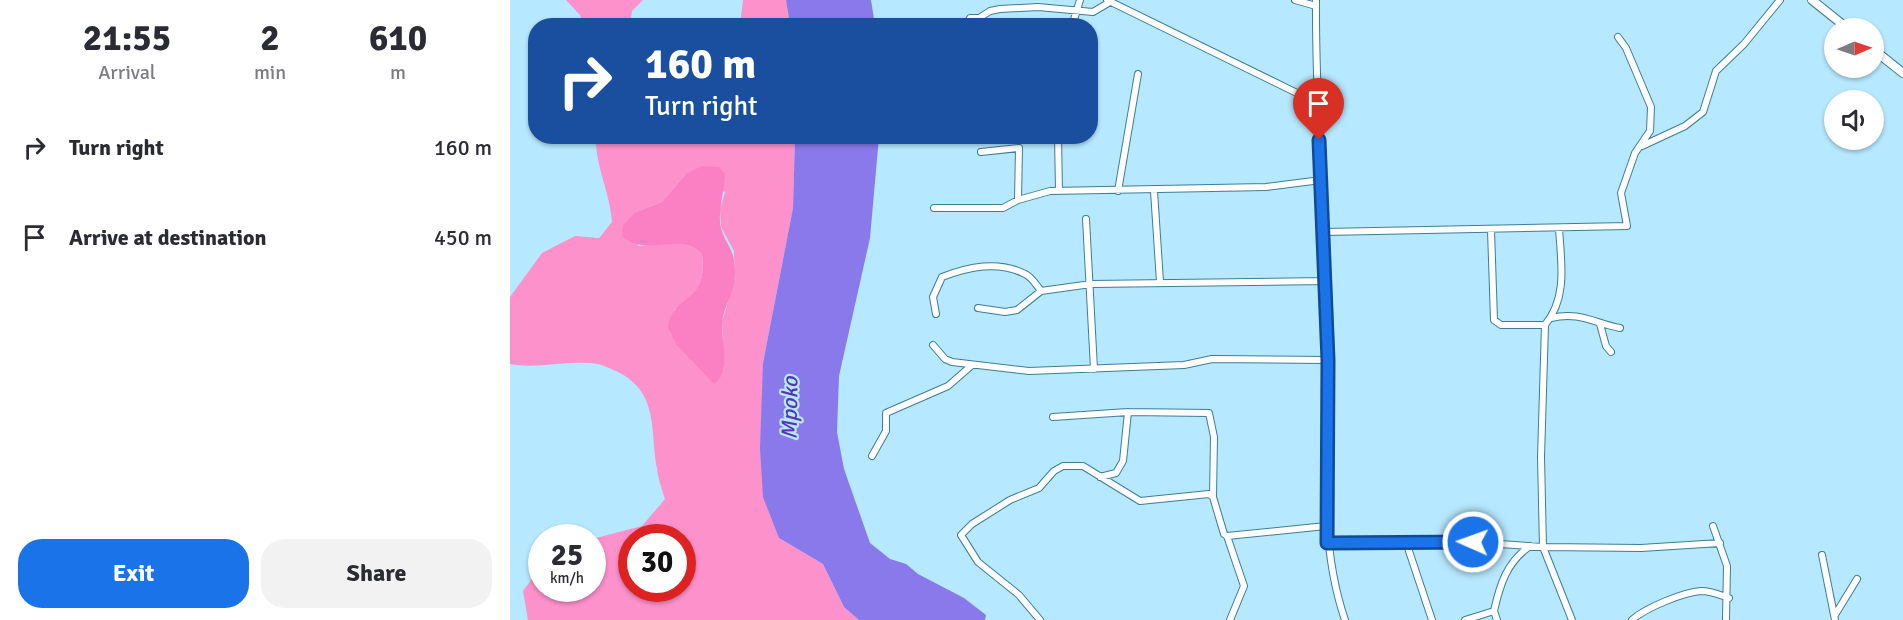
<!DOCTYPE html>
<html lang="en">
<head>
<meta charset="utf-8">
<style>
	:root { --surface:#fff; --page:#f2f2f3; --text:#2b2b33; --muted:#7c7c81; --accent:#1a73e8 }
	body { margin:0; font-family:Signika,sans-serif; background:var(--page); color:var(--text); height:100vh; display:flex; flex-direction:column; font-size:22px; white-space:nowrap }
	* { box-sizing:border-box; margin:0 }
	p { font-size:20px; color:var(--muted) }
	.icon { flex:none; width:33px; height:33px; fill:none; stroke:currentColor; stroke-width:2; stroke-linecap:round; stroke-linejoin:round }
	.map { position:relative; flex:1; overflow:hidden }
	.panel { display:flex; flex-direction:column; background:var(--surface); width:510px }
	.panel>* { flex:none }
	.banner { position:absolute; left:18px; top:18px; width:570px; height:126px; border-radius:24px; box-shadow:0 2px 4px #0004; background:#1a4fa0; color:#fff; overflow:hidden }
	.needle { width:39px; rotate:88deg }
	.buttons { position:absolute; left:1314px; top:18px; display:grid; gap:12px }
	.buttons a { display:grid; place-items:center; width:60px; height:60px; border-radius:50%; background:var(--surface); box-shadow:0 2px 4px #0004; font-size:30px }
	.speed { position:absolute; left:18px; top:524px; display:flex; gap:12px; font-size:30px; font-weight:700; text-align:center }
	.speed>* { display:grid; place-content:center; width:78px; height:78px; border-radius:50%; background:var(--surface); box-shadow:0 2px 4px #0004; line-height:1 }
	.speed small { font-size:15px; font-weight:400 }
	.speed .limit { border:9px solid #d22; background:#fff; color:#111 }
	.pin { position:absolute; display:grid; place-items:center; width:51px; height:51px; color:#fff; margin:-62px -26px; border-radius:50% 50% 50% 0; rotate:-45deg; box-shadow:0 0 6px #0007 }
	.pin .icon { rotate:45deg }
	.me { position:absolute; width:66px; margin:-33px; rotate:272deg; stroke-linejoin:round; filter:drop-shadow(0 0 4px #0008) }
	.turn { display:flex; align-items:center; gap:21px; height:126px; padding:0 18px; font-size:27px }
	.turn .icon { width:78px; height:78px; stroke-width:2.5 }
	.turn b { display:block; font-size:42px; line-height:51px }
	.eta { display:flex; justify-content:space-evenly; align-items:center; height:102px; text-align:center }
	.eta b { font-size:36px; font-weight:700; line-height:42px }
	.primary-button { display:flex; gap:12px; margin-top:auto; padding:12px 18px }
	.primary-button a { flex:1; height:69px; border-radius:24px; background:var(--accent); color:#fff; font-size:24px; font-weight:700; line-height:69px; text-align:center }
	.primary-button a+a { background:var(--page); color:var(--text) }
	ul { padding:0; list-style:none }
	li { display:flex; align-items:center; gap:18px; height:90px; padding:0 18px }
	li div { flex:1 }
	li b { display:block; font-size:22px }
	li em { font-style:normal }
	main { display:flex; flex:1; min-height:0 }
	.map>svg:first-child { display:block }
</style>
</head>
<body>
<main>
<section class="panel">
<div class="eta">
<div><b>21:55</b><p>Arrival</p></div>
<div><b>2</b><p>min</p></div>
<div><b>610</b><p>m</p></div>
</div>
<ul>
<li><svg class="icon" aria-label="right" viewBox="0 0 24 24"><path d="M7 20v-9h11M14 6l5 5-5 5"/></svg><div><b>Turn right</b></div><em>160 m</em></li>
<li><svg class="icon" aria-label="arrive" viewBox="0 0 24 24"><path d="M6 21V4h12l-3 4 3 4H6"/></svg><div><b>Arrive at destination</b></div><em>450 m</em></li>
</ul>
<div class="primary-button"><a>Exit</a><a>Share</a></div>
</section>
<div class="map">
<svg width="1393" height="620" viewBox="0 0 1393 620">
	<rect width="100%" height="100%" fill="#b6e8ff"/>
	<path fill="#fd91cb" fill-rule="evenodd" d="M56,0h77l-11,11 -2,14 -47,1 -3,-11z
		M233,0h43l4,25 -50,1z
		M86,137h199l-2,71 -30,155 16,175 44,26 21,43 15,13h-331l-5,-29 11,-15 7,-3 1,15h50l1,-41 3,-9 46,-12 23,-27c-3,-10 -7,-20 -8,-31 -7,-39 2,-75 -39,-96 -11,-5 -18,-9 -30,-9 -26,-2 -53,6 -78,1v-67l32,-44 33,-17 24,2 13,-16c-2,-30 -17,-56 -16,-85zM176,174l39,18 -5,17 1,18 13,24 1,27 -13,44 2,48 -50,-60c24,-17 31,-26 28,-56 -14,-16 -44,-9 -64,-8l-2,-34 26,-10zM122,537h50v51h-50z"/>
	<path fill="#fa80c3" d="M192,166l17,1 6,7c0,16 -8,39 -4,54 7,22 14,19 14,47 0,17 -12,32 -13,49 -1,19 10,47 -8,60l-38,-40 -8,-17c6,-35 40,-21 34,-73 -20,-23 -57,4 -80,-18l1,-11 13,-13 26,-10 24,-28z"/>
	<path fill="#8a79eb" d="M276,0h85l4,25h-85z
		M285,137h84l-9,101 -31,138 -2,56 7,37 26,74 20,16 16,5 12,10 46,24 22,17 -1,5h-126l-15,-13 -21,-43 -44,-26 -16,-41 -3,-49 3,-85 30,-155z"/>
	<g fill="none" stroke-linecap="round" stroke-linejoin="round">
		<g stroke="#3e7d97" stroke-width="8">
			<path id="minor" d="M597,0l194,95 16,5
				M785,0l21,6
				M806,0c-1,120 11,239 12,359 1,87 -12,176 17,261
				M457,26l3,-8h9l11,-7 10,-2 38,-2 55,5 17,-10
				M562,26l8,-26
				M548,136l1,55
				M1132,146l43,-20 18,-14 13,-41 28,-27 36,-44
				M471,152l38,-4 -1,52
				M608,191l20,-117
				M644,191l6,91
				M424,208h69l15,-8 32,-9 216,-4 55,-7
				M576,219l8,150
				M981,230l3,90 7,5h44l-4,132 2,90 29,73
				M815,232l302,-6 -6,-33 14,-40 15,-22 1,-24 -25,-59 -8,-11
				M468,308l27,4 12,-2 24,-19 50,-7 235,-3
				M426,314l-3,-17 9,-20c26,-10 56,-17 83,-3 7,3 12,12 16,17
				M1041,318c28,-7 43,5 69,10
				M1090,324l6,22 5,6
				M1035,325c23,-28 16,-63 14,-97
				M423,345l12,14 7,3 77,9 155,-6 28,-6 116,1
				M543,417l75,-5 81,1 5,24 -1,60
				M362,456l14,-25v-18l62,-27 23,-20
				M590,477l16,-4 7,-12 5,-49
				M1203,526l14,40 -1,54
				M896,542l26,78
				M817,543l127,-2 89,6 98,1 79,-5
				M1312,555l13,65
				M984,611c6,-27 13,-49 36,-65
				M1325,615l22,-36
				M530,620l-21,-25 -41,-33 -17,-27 11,-11 38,-24 29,-12 15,-17 9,-5h20l57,35 69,-7 4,3 11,37 3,2
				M720,620l14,-34 -17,-50 99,-10
				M955,620l29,-9 3,9
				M1122,620c13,-12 52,-28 69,-29 10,0 19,4 28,7"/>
		</g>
		<g stroke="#3e7d97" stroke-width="10">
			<path id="major" d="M1302,0l35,28
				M1364,50l29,23"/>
		</g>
		<use href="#minor" stroke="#fff" stroke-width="6"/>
		<use href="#major" stroke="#fff" stroke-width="8"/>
	</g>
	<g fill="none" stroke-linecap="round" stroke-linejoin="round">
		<g stroke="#114b97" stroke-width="15">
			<path id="route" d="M809,140l9,220 -1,183 146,-1"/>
		</g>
		<use href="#route" stroke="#1a73e8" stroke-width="10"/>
	</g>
	<g text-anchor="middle" stroke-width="4.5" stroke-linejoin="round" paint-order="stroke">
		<g font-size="22" font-style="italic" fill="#5735ba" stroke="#b6e8ff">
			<text transform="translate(279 408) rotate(-89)" y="8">Mpoko</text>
		</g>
	</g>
</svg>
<div class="buttons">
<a><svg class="needle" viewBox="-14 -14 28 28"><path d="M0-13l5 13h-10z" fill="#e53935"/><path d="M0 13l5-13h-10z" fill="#7c7c81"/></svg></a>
<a><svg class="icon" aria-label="sound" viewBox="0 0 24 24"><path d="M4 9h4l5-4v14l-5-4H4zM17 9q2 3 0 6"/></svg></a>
</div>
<div class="speed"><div>25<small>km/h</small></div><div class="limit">30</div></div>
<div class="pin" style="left:809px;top:140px;background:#d93025"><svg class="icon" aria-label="arrive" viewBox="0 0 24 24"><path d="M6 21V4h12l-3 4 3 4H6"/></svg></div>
<svg class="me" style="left:963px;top:542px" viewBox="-20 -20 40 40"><circle r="17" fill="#1a73e8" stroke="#fff" stroke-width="3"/><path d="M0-11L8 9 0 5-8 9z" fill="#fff"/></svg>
<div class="banner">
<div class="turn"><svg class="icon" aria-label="right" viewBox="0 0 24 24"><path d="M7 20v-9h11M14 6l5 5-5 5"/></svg><div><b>160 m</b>Turn right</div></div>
</div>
</div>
</main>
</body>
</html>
